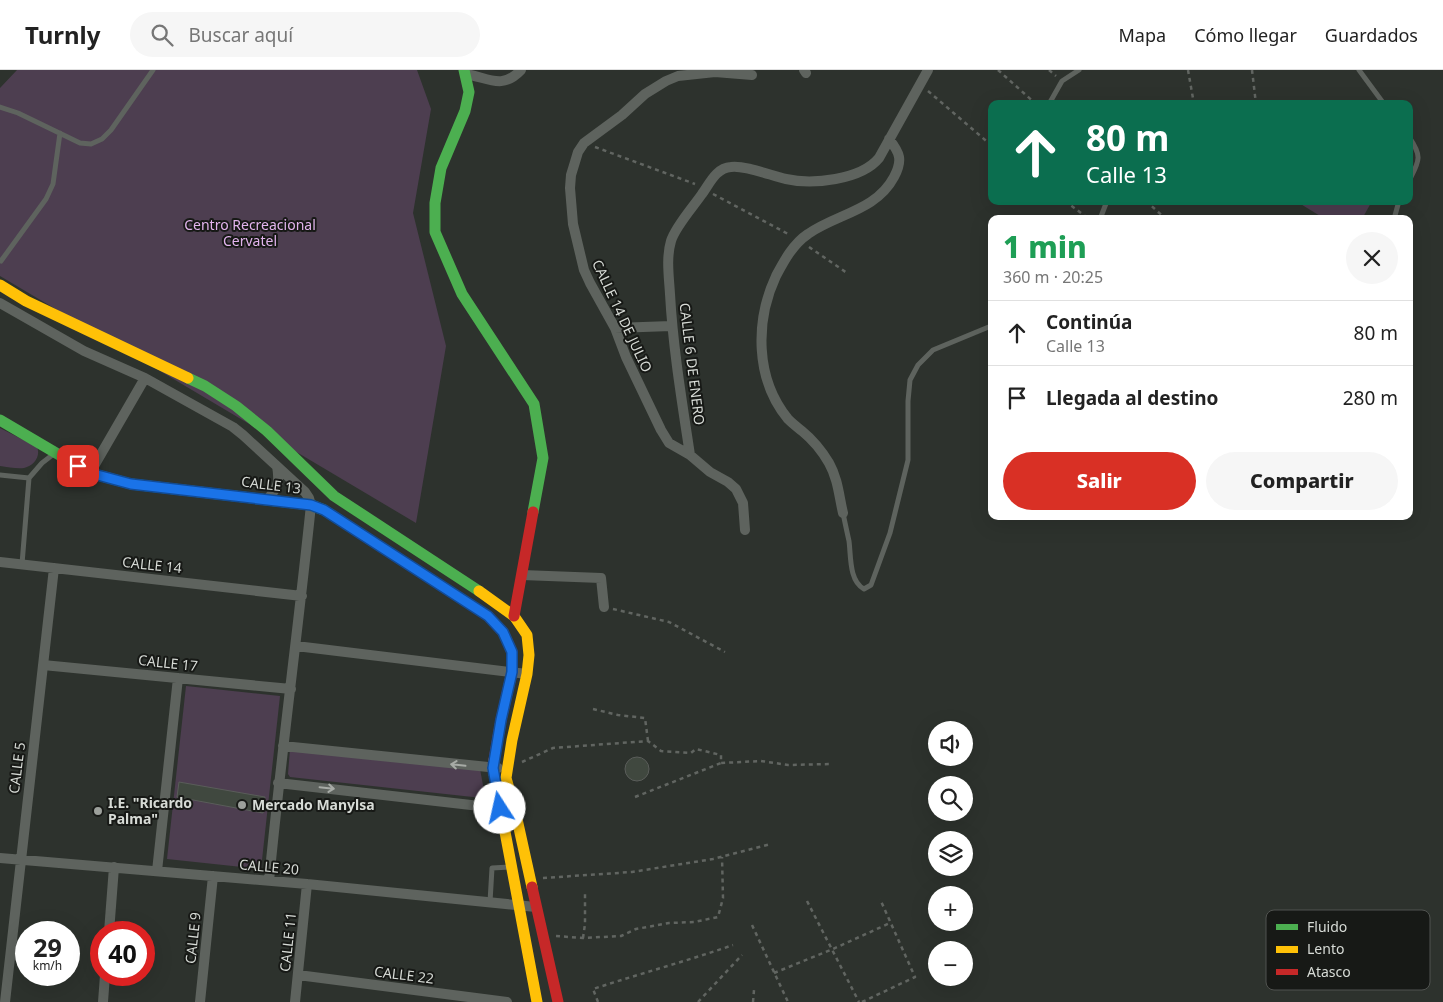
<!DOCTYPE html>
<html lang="es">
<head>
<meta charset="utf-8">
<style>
	:root { --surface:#fff; --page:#f6f6f6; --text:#222; --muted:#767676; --line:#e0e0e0; --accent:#d93025 }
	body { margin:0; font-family:"Noto Sans",sans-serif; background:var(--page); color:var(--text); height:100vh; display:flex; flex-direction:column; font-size:19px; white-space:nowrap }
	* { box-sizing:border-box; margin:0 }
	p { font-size:16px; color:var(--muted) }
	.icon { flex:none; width:28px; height:28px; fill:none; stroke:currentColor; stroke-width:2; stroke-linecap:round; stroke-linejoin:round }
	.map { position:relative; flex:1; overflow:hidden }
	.details { position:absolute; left:988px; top:145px; width:425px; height:305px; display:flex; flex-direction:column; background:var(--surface); border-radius:10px; box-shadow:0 5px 20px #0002 }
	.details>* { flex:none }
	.guide { position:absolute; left:988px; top:30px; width:425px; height:105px; border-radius:10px; box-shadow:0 5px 20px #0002; background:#0b6e4f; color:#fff; overflow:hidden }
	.buttons { position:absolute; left:928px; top:651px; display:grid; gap:10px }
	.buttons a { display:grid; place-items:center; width:45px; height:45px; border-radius:50%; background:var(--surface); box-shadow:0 5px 20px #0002; font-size:25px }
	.speed { position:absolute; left:15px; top:851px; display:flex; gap:10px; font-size:25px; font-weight:700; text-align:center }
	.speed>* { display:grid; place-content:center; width:65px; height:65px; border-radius:50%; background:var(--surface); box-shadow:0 5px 20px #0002; line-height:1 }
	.speed small { font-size:12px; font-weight:400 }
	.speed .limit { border:8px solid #d22; background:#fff; color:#111 }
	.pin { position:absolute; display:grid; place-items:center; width:42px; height:42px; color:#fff; margin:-21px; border-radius:10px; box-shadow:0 2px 8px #0006 }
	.me { position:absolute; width:55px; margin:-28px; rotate:350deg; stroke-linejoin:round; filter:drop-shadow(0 0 4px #0008) }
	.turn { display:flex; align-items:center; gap:18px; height:105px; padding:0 15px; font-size:22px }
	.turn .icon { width:65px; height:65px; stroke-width:2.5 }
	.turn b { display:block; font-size:35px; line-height:42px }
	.round { display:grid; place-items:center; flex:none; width:52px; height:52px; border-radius:26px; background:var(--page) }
	.summary { display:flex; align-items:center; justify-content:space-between; height:85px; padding:0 15px }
	h1 { font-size:30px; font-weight:800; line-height:38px; color:#1e9e55 }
	.button { display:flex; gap:10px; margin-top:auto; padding:10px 15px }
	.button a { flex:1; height:58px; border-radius:30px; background:var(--accent); color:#fff; font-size:20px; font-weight:800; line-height:58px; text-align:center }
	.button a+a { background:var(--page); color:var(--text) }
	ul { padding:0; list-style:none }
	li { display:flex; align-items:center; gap:15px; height:65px; padding:0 15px; border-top:1px solid var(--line) }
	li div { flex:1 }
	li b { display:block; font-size:19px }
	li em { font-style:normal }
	header { display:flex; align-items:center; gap:30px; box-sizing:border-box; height:70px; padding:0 25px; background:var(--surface); border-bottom:1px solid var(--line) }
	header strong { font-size:24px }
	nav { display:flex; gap:28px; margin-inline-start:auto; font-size:18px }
	.search { width:350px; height:45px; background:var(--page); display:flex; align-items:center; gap:12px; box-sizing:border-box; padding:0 18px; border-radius:28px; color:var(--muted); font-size:19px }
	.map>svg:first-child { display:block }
</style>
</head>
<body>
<header>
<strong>Turnly</strong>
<div class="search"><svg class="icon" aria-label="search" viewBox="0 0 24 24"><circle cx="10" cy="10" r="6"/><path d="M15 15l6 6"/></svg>Buscar aquí</div>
<nav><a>Mapa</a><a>Cómo llegar</a><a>Guardados</a></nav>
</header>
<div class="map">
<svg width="1443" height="932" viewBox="0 0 1443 932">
	<rect width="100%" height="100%" fill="#2d322d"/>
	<path fill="#4d3e50" d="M17,0h400l14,39 -18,104 33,133 -30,177 -416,-247v-188z
		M1300,131h72l-10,18h-37l-26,-16z
		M0,358l37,19c4,9 -3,19 -13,21 -7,1 -16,-1 -24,-2z
		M186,616l94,10 -19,173 -94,-10z
		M290,679l190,20 5,27 -3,2 -192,-21 -2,-3z"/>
	<path fill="#40483f" stroke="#5a5d5a" d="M625 699a12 12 0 1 1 24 0a12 12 0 1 1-24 0Z
		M179,712l86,15 -2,16 -86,-16z"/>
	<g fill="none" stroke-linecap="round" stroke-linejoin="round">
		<path stroke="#616561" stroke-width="2.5" stroke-dasharray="4 4" stroke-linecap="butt" d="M998,0l38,34
			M1049,0l7,6
			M1188,0l6,34
			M1252,0l4,34
			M928,21l63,54
			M595,77l100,37
			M713,124l77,41
			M1065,131l24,18
			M1146,131l20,18
			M809,177l38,26
			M613,539l56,13 56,30
			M593,639l25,6 27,3 3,23
			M522,692l31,-14 95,-7 13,10 30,2 5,-4 25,6v8l40,-2 27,4 43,-1
			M635,727l86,-34
			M543,808l89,-6 81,-13 58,-15
			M807,831l52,101
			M752,855l36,77
			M556,866l27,2 38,-2 15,-7 33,-6 25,-1 24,-5 5,-19 -1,-41
			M583,868l2,-14v-32
			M774,903l59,-24 57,-26
			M598,932l-5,-13c46,-15 94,-28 140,-44
			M698,932l44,-47
			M753,932l1,-12
			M862,932l53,-25 -35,-78"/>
		<path stroke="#5e635e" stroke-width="5" d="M1359,0l25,34
			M1049,34l13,-23 17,-11
			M0,37l18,6 62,30 11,1 11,-5 9,-9 42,-60
			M1409,67c14,20 10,24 0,44
			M1100,149l7,-18
			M1394,149l5,-18
			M1,191l45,-62 7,-15 7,-51
			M0,405l29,3
			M843,443c2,10 4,19 6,28 2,15 0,40 15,48l7,-4 19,-52 18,-73v-59l2,-21 8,-15 15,-15 58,-24
			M22,494l7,-86 13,-15 13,-10
			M490,832l2,-34 18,-1"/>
		<path stroke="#5e635e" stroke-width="10" d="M804,0l2,3
			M466,4c23,4 36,16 55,-4
			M0,233l84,48 61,27 88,49 10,8 62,57 4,6 2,7c-13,126 -30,250 -42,376
			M615,258l56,-2
			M690,385c-8,-53 -17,-107 -20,-161 -1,-17 -4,-36 1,-53 4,-14 22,-34 31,-47 8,-11 14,-26 29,-27 14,-2 41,9 55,12 26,6 75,1 93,-21l49,-88
			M90,403l55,-95
			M267,430c11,-13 13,-17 10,-34
			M843,443c-4,-17 -5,-34 -14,-50 -7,-12 -16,-23 -27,-32 -5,-4 -9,-7 -14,-12 -33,-40 -33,-98 -12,-143 8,-15 17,-32 32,-42 28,-20 68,-23 86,-57 9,-17 6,-24 -5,-38
			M745,460l-2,-27 -7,-14 -8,-7 -18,-10 -20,-17 -21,-12 -8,-13 -35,-73 -11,-29 -25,-45 -6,-13 -11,-46 -3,-36 1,-13 4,-13 3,-10 6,-9 38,-28 23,-21 21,-13 12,-5 37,-4 37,3
			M0,492l302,34
			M522,505l79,3 3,29
			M296,576l231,28
			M43,595l248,24
			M283,676l215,22
			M278,713l228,26
			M0,788l307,26 229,23
			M157,801l21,-193
			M109,862l5,-65
			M298,905l209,27
			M5,932l49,-434
			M103,932l2,-27
			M200,932l13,-126
			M295,932l12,-118"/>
		<path stroke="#4caf50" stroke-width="11" d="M464,0l5,22 -4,19 -24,57 -6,35v29l27,62 72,110 9,54 -10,54
			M188,308l17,8 31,20 31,25 67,65 145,95
			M0,350l90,53 41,11 180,21 13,5 17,11"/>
		<path stroke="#ffc107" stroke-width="11" d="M0,215l26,16 162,77
			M479,521l35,25 13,19 2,20 -2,19 -15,66 -6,38 9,32 17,77
			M494,690l-1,8 44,234"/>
		<path stroke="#c62828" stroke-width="11" d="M341,451l147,95 15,16 9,20v20l-11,48 -7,40
			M514,546l19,-104
			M532,817l26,115"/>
	</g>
	<defs><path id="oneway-shaft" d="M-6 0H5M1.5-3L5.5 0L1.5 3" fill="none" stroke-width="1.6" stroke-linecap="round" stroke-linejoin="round" transform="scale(1.25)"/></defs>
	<g stroke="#a7aba6">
		<use href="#oneway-shaft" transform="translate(458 695) rotate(-174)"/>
		<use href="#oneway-shaft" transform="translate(327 718) rotate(6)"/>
	</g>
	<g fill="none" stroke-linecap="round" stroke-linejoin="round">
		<g stroke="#114b97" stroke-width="12">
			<path id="route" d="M78,396l12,7 41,11 180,21 13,5 164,106 15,16 9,20v20l-11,48 -8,48 7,40"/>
		</g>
		<use href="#route" stroke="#1a73e8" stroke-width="9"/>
	</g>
	<g fill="#9ca09b" stroke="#171916" stroke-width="2">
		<circle cx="242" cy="735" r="5"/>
		<circle cx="98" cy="741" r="5"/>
	</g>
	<g text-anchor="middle" stroke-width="4" stroke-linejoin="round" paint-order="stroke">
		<g font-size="14" fill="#e2b4ed" stroke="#171916">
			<text x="250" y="160">Centro Recreacional<tspan x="250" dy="16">Cervatel</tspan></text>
		</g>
		<g font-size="14" fill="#d7dbd6" stroke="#171916">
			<text transform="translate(622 246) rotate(65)" y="5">CALLE 14 DE JULIO</text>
			<text transform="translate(692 294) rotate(83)" y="5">CALLE 6 DE ENERO</text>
			<text transform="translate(271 415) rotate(7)" y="5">CALLE 13</text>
			<text transform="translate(152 495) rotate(6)" y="5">CALLE 14</text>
			<text transform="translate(168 593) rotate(6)" y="5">CALLE 17</text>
			<text transform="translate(17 698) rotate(-83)" y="5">CALLE 5</text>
			<text transform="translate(269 797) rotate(5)" y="5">CALLE 20</text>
			<text transform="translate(193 868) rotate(-84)" y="5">CALLE 9</text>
			<text transform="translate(288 872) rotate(-84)" y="5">CALLE 11</text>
			<text transform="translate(404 905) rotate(7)" y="5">CALLE 22</text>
		</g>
		<g font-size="14" font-weight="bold" fill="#d7dbd6" stroke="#171916" text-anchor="start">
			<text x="108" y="738">I.E. "Ricardo<tspan x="108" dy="16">Palma"</tspan></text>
			<text x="252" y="740">Mercado Manylsa</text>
		</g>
	</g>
	<rect x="1266" y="840" width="164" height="80" rx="8" fill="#171916" stroke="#515350" stroke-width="1"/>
	<rect x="1276" y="854" width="22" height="6" fill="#4caf50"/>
	<rect x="1276" y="876" width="22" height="7" fill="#ffc107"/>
	<rect x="1276" y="899" width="22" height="6" fill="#c62828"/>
	<g font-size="14" fill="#d7dbd6">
		<text x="1307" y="862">Fluido</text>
		<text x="1307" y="884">Lento</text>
		<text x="1307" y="907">Atasco</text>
	</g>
</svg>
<div class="buttons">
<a><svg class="icon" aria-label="sound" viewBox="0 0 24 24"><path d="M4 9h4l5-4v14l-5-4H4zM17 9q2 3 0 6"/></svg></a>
<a><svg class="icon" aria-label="search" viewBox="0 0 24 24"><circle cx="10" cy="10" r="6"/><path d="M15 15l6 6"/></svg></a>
<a><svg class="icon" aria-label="layers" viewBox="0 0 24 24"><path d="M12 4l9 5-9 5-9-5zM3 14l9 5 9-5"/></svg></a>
<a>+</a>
<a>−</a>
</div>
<div class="speed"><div>29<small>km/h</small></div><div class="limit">40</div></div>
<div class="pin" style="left:78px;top:396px;background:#d93025"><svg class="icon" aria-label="arrive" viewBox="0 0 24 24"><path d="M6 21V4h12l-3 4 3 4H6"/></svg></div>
<svg class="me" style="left:500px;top:738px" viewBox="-20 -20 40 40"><circle r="19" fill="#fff"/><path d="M0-13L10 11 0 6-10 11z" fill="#1a73e8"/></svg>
<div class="guide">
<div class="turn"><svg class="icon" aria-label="ahead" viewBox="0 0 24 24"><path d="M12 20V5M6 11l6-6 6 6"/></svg><div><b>80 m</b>Calle 13</div></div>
</div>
<section class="details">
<div class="summary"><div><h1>1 min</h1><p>360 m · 20:25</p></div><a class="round"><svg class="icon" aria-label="close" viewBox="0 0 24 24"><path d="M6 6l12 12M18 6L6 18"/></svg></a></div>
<ul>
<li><svg class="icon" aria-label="ahead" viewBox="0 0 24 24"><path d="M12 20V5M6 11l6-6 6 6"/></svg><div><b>Continúa</b><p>Calle 13</p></div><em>80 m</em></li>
<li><svg class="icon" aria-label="arrive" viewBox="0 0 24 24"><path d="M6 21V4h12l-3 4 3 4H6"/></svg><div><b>Llegada al destino</b></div><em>280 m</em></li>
</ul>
<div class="button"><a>Salir</a><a>Compartir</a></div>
</section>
</div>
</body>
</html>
